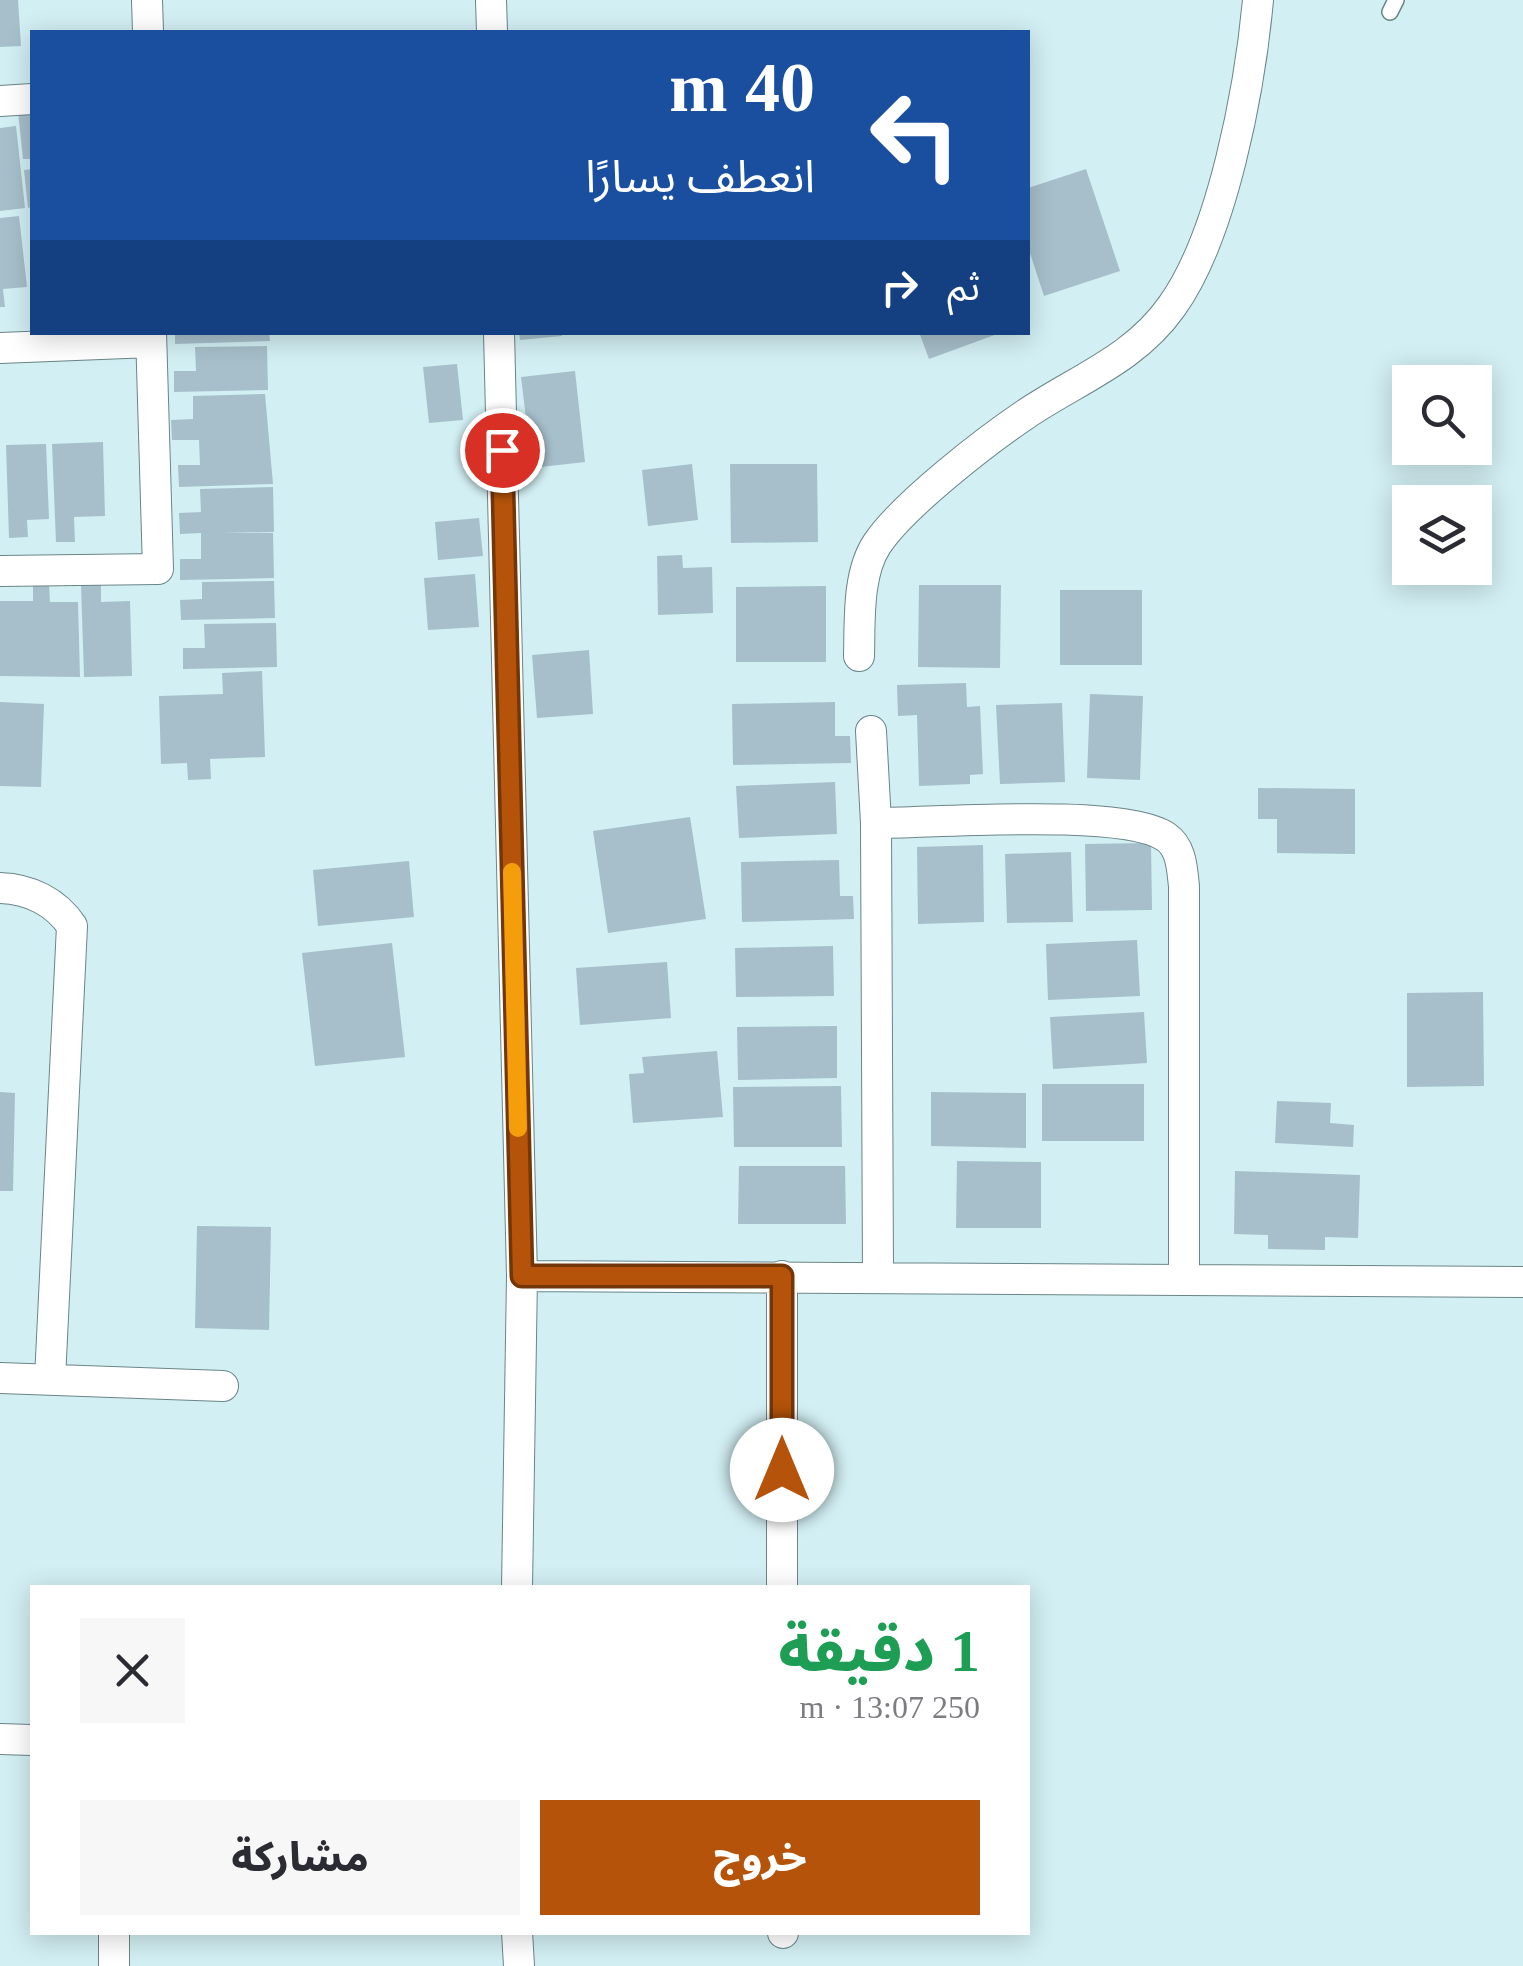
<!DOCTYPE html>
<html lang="ar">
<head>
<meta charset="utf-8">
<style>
	:root { --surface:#fff; --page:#f7f7f7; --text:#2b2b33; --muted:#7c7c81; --accent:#b45309 }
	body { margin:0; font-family:"Times New Roman","Noto Sans Arabic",serif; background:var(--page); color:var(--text); direction:rtl; height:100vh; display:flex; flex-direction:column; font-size:38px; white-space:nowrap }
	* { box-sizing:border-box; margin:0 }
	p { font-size:32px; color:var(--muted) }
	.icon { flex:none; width:55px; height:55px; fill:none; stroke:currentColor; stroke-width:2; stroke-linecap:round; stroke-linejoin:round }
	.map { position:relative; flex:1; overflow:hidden; direction:ltr }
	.drawer { position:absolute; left:30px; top:1585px; width:1000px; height:350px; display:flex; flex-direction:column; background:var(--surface); border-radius:0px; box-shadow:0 5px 25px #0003; direction:rtl }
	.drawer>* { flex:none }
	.hud { position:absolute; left:30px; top:30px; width:1000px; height:305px; border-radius:0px; box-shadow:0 5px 25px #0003; direction:rtl; background:#1a4fa0; color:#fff; overflow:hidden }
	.fabs { position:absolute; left:1392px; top:365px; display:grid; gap:20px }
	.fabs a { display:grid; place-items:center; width:100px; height:100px; border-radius:0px; background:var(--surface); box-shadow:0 5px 25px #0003; font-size:50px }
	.pin { position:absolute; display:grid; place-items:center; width:85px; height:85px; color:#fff; margin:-42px; border:5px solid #fff; border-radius:50%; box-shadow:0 2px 10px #0007 }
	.me { position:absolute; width:110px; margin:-55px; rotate:0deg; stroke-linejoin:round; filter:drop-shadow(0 0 8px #0008) }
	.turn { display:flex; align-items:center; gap:35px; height:210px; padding:0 50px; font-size:45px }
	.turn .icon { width:130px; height:130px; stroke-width:2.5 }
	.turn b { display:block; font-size:70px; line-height:85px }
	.then { display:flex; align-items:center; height:95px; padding:0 50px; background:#0003; gap:20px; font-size:38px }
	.round { display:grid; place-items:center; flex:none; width:105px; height:105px; border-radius:0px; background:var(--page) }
	.head { display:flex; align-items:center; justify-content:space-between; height:170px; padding:0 50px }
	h1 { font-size:60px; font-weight:800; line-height:75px; color:#1e9e55 }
	.primary-button { display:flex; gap:20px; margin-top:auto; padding:20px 50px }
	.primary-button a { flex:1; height:115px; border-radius:0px; background:var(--accent); color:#fff; font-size:40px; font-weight:800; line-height:115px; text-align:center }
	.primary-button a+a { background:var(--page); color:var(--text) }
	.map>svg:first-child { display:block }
</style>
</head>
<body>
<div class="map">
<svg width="1523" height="1966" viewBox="0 0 1523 1966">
	<rect width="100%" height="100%" fill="#d2eff3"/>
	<path fill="#a7bfcb" d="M0,0h18l3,46 -21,1z
		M32,111v48h-9l-5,-47z
		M16,126l9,82 -25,3v-83z
		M32,169v38l-4,1 -4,-38z
		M1086,169l34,102 -76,25 -16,-49v-59z
		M19,216l8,71 -24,2 2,18h-5v-89z
		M175,332h94l1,9 -95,3z
		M519,332h42l1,4 -42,4z
		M919,332h81v1l-71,26z
		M267,346l1,44 -94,2v-21h22l-1,-24z
		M457,364l6,56 -34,3 -6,-56z
		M575,371l10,91 -53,6 -11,-91z
		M265,394l8,90 -94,3 -1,-22h22l-1,-25h-27l-1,-20 22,-1v-23z
		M103,442l2,74 -31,1 1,25h-19l-4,-98z
		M46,444l3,75 -22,1 1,17 -19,1 -3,-93z
		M692,464l6,56 -50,6 -6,-56z
		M730,464h87l1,78 -87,1z
		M273,487l1,45 -53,1h52l1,45 -94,2v-21h21v-26l-21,1 -1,-21 22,-1 -1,-23z
		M479,518l4,38 -45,4 -3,-38z
		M682,555l1,13 29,-1 1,46 -55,2 -1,-59z
		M475,574l4,53 -51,3 -4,-52z
		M274,581l1,37 -94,2 -1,-20 22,-1v-17z
		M49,584l1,18h28l2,75 -80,-1v-75h33v-16z
		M101,584v18l29,-1 2,75 -48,1 -3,-92z
		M919,585h82l-1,83 -82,-1z
		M826,586v76h-90v-75z
		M1060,590h82v75h-82z
		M276,623l1,44 -94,2v-21h22l-1,-24z
		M589,650l4,64 -56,4 -5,-63z
		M262,671l3,86 -55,2 1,20 -23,1 -1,-17 -26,1 -2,-68 64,-2 -1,-21z
		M966,683l1,24 13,-1 3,68 -13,1v9l-51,2 -2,-71 -19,1 -1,-31z
		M1090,694l53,2 -3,84 -53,-2z
		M0,702l44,2 -3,83 -41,-1z
		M835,702v34h15l1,27 -118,2 -1,-61z
		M1062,703l3,79 -65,2 -4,-79z
		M835,782l2,52 -98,4 -3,-52z
		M1258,788l97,1v65l-78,-1v-34h-19z
		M690,817l16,102 -98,14 -15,-102z
		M1151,843l1,67 -66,1 -1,-67z
		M983,845l1,77 -66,2 -1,-77z
		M1071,852l2,70 -66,1 -2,-69z
		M839,860l1,36h13l1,23 -112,3 -1,-60z
		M409,861l5,56 -96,9 -5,-56z
		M1137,940l3,56 -92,4 -2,-56z
		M392,943l13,114 -90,9 -13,-113z
		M833,946l1,50 -98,1 -1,-49z
		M667,962l4,56 -91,7 -4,-57z
		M1483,992l1,94 -77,1v-94z
		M1144,1012l3,51 -94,6 -3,-52z
		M837,1026v52l-99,2 -1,-53z
		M717,1051l6,66 -90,6 -4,-49 15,-1 -2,-16z
		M1042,1084h102v57h-102z
		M841,1086l1,61h-108l-1,-60z
		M0,1092l15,1 -2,98h-13z
		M931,1092l95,1v55l-95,-2z
		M1277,1101l54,2 -1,20 24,2 -1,22 -78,-4z
		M957,1161l84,1v66h-85z
		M739,1166h106l1,58h-108z
		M1235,1171l125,4 -2,63 -33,-1v13l-57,-1v-14l-34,-1z
		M197,1226l74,1 -2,103 -74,-2z"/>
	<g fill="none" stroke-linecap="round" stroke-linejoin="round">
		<g stroke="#6a8589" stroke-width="18">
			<path id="service" d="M1390,12l6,-12"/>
		</g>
		<g stroke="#6a8589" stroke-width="32">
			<path id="minor" d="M147,0l1,32
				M491,0l1,32
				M0,101l32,-2
				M499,332l23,944 -5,312
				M0,348l151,-6
				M0,571l158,-2 -7,-237
				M859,656c1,-34 -2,-82 18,-112 26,-39 109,-103 149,-130 52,-35 109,-55 146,-108 51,-71 78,-219 86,-306
				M871,731l5,92 2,452
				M876,823c60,0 247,-15 290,14 16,11 16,33 18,49v393
				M0,888c30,1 56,14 72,38l-22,453
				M522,1276l1001,6
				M782,1276v312
				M0,1378l223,8
				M0,1739l32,1
				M517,1932l2,34
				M783,1932v1
				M114,1966v-34"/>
		</g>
		<use href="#service" stroke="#fff" stroke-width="15"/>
		<use href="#minor" stroke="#fff" stroke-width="30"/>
	</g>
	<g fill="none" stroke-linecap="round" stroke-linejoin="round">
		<g stroke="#753606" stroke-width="25">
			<path id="route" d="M502,450l20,826h260v194"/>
		</g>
		<use href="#route" stroke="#b45309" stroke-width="18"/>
		<path stroke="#f59e0b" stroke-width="18" d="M512,872l6,256"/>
	</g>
</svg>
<div class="fabs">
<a><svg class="icon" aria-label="search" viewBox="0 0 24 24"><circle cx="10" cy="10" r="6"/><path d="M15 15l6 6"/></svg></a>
<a><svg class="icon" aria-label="layers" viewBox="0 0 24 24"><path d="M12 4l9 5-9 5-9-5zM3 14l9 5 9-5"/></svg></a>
</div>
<div class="pin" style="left:502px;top:450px;background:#d93025"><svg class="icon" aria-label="arrive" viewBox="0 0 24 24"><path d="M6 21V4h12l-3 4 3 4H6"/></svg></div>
<svg class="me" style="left:782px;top:1470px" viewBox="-20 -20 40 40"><circle r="19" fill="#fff"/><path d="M0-13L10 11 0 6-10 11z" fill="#b45309"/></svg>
<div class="hud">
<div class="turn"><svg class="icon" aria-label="left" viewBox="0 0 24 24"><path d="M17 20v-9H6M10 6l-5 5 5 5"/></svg><div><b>40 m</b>انعطف يسارًا</div></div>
<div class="then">ثم<svg class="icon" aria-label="right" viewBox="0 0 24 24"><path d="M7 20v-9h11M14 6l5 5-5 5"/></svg></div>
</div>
<section class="drawer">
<div class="head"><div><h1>1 دقيقة</h1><p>250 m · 13:07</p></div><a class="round"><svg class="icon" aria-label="close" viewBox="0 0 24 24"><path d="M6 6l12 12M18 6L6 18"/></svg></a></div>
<div class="primary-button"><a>خروج</a><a>مشاركة</a></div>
</section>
</div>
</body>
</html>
